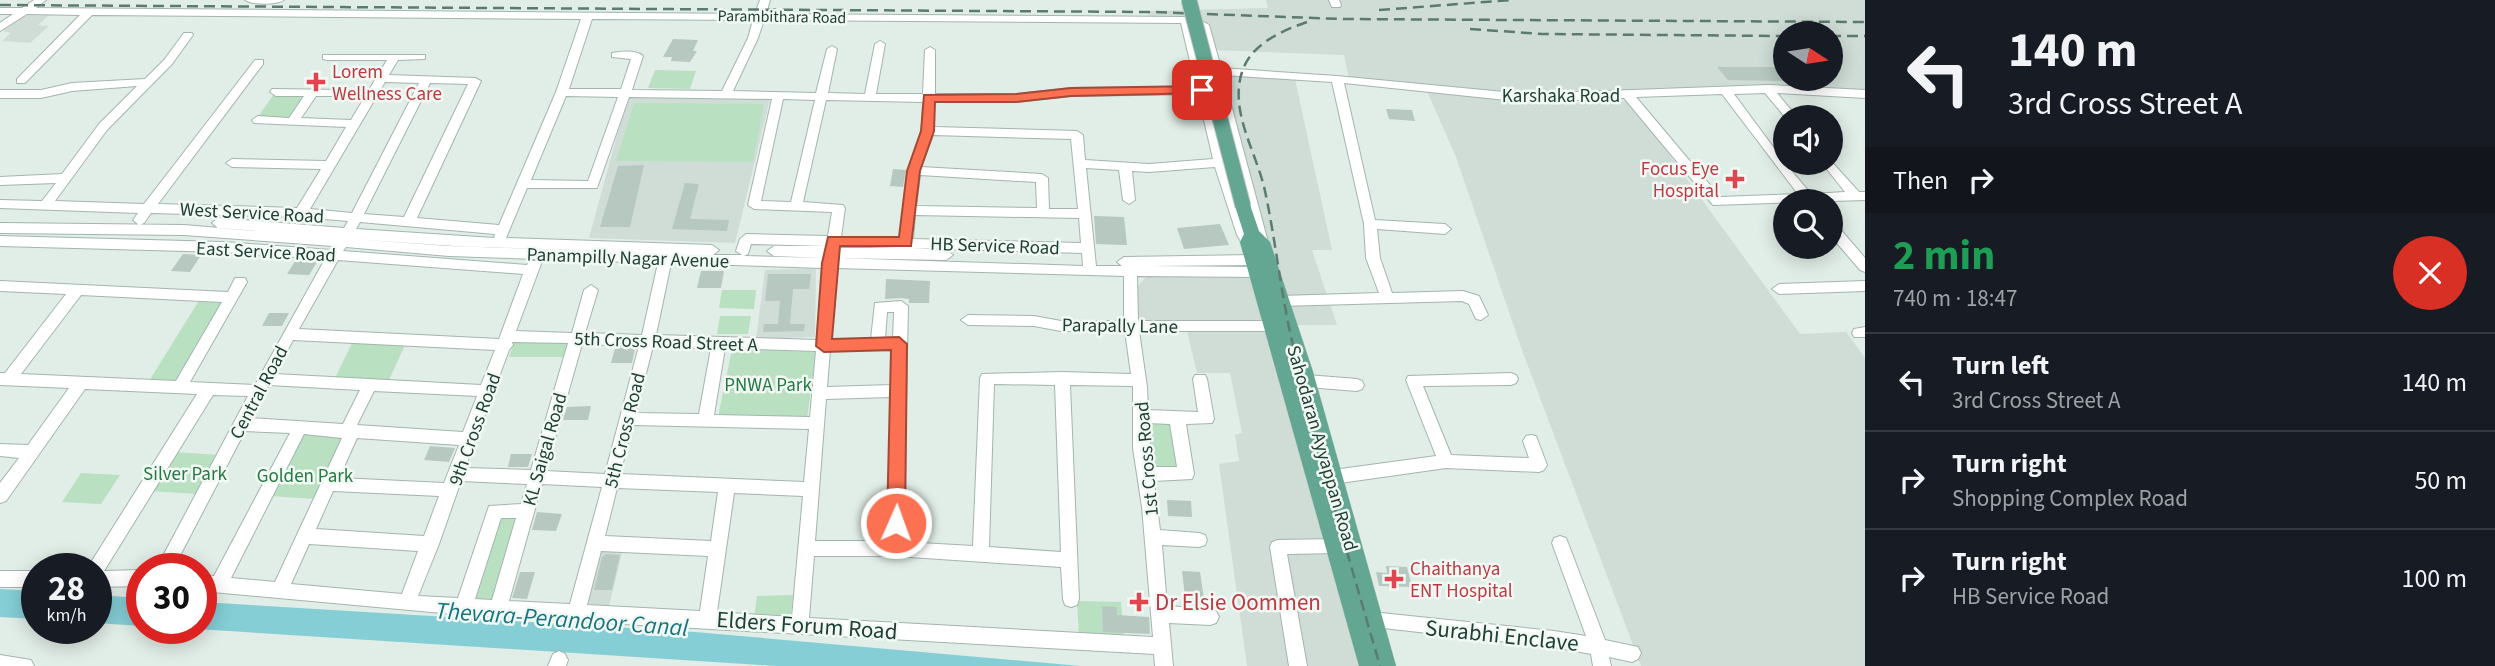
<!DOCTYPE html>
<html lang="en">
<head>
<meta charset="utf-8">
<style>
	:root { --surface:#171b24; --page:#242831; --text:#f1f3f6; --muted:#9ea1a6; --line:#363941 }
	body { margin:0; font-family:"Source Sans 3",sans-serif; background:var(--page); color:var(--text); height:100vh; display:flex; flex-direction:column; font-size:26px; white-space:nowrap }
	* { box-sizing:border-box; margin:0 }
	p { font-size:23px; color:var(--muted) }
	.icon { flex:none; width:38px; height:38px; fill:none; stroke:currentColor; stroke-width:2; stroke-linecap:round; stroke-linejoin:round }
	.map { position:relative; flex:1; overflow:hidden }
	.details { display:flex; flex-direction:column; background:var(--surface); width:630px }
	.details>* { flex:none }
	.hud { background:#171b24; color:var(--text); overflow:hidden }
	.needle { width:46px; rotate:102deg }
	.buttons { position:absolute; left:1773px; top:21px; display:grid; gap:14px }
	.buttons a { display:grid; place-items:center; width:70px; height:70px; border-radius:50%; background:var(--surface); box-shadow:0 4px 18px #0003; font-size:35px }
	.speed { position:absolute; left:21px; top:553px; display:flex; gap:14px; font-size:35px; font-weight:700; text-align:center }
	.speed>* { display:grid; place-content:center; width:91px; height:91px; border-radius:50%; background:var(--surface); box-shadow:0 4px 18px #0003; line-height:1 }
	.speed small { font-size:18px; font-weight:400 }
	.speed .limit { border:10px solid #d22; background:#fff; color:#111 }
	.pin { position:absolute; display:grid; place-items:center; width:60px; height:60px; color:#fff; margin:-30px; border-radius:14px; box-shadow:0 4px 10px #0006 }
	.me { position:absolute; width:77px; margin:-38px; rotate:2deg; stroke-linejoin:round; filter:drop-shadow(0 0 5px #0008) }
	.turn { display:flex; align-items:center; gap:24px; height:147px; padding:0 28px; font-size:32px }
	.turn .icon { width:91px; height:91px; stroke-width:2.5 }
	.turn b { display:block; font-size:49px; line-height:60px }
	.then { display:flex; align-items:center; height:66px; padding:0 28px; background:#0003; gap:14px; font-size:26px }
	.round { display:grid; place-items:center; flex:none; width:74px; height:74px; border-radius:37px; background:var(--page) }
	.headline { display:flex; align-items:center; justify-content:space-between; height:119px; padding:0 28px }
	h1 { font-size:42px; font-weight:700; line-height:52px; color:#1e9e55 }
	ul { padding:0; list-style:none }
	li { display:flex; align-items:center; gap:21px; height:98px; padding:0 28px; border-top:2px solid var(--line) }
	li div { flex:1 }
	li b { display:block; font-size:26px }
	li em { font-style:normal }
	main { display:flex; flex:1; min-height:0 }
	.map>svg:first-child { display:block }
</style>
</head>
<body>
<main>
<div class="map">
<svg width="1865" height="666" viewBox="0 0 1865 666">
	<rect width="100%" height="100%" fill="#e1ede7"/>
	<path fill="#cfddd6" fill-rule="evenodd" d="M1266,0h599v91l-330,4 -186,-16 -5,-24 -131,-5 -10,-30 -54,-2 -2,-7 121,-3zM1785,33h45v46h-45z
		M49,15l-11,10 11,1 -19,17 -28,-2 9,-8 -8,-2 19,-15z
		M1222,73l73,6 37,171h-20l25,75h-41l-26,-77z
		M1427,91l101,13 102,-3 170,233 46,-2 19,26v308h-224l-119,-316 -66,-193z
		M628,95l142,4 -35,144 -146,-5z
		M816,268l-1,69 -59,2 9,-69z
		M1252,274l109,392h-114l-28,-202 20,-3 -4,-26 7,-2 -12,-60h-33l-12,-50h-46l-5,-33 13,-14z
		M606,548l17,1 -14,57 -18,1 -5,-8 12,-44z"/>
	<path fill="#b9e0c1" d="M655,70l41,1 -6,18 -42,-1z
		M274,94l31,1 1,2 -14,21 -34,-1z
		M634,103l130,1 -11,58 -137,-1z
		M722,290h34l-2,19 -35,-1z
		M200,299h24l-47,82h-28z
		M720,316h31l-3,18h-31z
		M352,343l53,2 -16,35 -54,-2z
		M514,343h56l-4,14h-57z
		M732,349l84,3 -9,67 -89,-2z
		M1146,424h29l8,48h-29z
		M302,434l46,2 -31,63 -48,-3z
		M174,452l46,3 -23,39 -47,-3z
		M81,473l39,2 -19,29 -39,-2z
		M502,515h20l-25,85 -27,-1z
		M793,595l-2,18 -5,4h-32l3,-21z
		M1077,601l44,1 3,37 -45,-2z"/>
	<path fill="#85ced6" d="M0,589l37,2v28l-37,-2z
		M96,595l46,3v28l-46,-3z
		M201,602l494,30 386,34h-304l-596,-38h20z"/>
	<path fill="#b6c8c0" d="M673,39l25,1 -5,11h4l-7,11 -19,-1 1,-4h-9z
		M1717,67h68v14l-57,-1z
		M1386,109l26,1 3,11 -26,-2z
		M644,165l-14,62h-30l18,-61z
		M893,169l13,1 -3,17 -13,-1z
		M685,183l14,1 -9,35 39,1 -2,11 -55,-2z
		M1094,216l30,1 3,28 -31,-1z
		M1220,224l9,21 -45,4 -7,-21z
		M183,254l18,1 -11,17 -19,-1z
		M295,261l22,1 -8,13 -22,-1z
		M701,271h23l-3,17h-24z
		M768,274h43l-2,15h-16l-3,35h15l-1,7 -41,1 1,-8h14l2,-23h-15z
		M886,279l44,2 -1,22h-20v-4l-8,-1 -16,1z
		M269,313h20l-7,13h-20z
		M615,348h20l-3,15h-21z
		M591,406l-3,14h-25l4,-13z
		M430,446l25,2 -6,14 -25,-2z
		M511,454h21l-4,13h-20z
		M1167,500l24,1 1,16 -24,-1z
		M537,512l25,2 -6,17 -24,-1z
		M606,554l14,1 -8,35h-18l8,-33z
		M1386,566l21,1 5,20 -33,-1 -3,-14 11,1z
		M1182,571l18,1 5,34 -19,-1z
		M520,572h15l-8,27 -15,-1z
		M1102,606l15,1v8l32,2 1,17 -47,-2z"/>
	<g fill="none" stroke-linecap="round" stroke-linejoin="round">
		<g stroke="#a3b5ae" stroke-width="2">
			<path id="minor" d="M34,0h12l-10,8 719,6 5,-14h10l-4,14 420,3 4,1 2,5 12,-1 5,3 12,43 116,8 188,18 243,-9 97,5v8l-88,-5 20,24h-12l-20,-24 -31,1 51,69 26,31 34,-2 -23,-29h8v-3l29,32h6v8l-152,5 -89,-107 -99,4 -181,-19 31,137 70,4 6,5 -6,5 -68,-5 3,29 12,35 71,-2 16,5 9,19 -7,5 -5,-1 -7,-15 -7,-3 -182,5 -7,-5 7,-5 99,-3 -13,-35 -2,-34 -32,-142 -109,-7 45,167 -6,5 -5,-2 -57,-217 -7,1 33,134 23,71 5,8 -1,3h-10l-6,-10 -22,-68 -66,5 -17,-1 3,29 -6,4 -6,-4 -4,-30 -33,-2 10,98h26l-5,-4 7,-5 130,-2 7,5 -7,5 -104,1 107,1 7,5 -7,5 -120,-1 1,45h134l5,1 2,4 -2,4 -5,1h-133l8,56 1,23 50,2 -5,-33 2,-4h10l2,4 7,40 -2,4 -26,1 8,50 -2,5 -38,2 6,49 39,3 6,2 2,5 -2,5 -6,2 -37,-2 5,61 43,3 6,2 3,6 -3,6 -6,2 -41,-2 4,43h-18l-1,-12 -690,-39 -263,-24v-16l13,1 76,-143 -45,-2 -72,138h-17l92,-173 -35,-1 -109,176 38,-1v16l-46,1v-18h-8l2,-5 107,-170 -112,-5 -79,112 -6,2v-20l19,-25 -19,-2v-12l28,1 41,-57 -69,-3v-12h5l61,-79 -66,-3v-10l228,11 7,-14h10l2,4 -57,100 65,3 70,-126 -102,-7 -223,-6v-10l223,6 108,8 2,-4 -149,-11 -184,-2v-10l184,2 154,13 -120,-10 -6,-5 6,-5 126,10 4,-7 -47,-4 -150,-4 -7,10 -5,2 -6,-5 5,-7 -138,-5v-8l42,1 14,-18 -56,2v-8l62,-3 37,-50 38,-38 -65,5 -31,7h-41v-8h41l31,-7 73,-4 19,-19 20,-27h8l1,2 -21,29 -65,66 -52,71 89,3 111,-144h8v4l-105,140 139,4 24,-39 -89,-2 -6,-4 6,-4 94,2 20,-34 -92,-4 -2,-3 6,-4 31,2 15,-22h-28l-6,-4 2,-3 69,1v6h-25l-15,22 50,2 36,-60h-60l-4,-1v-4h102v4l-27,1 -9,15 86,3 6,3 -64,137 82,7 57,-133 25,-73 -489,-4 -67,68h-8v-4l63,-64 -53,-1 -27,17v-8l13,-9h-13v-6h22zM592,19l161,1 -5,18 -26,53 -90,-1 11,-34c-6,-6 -22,-5 -31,-3v4l19,2 -10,30h-52zM764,20l417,3 15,64 -125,1 -55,6h-81v-44l-5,-3 -5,3 -2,44h-47l9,-50 -5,-3 -5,3 -10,50 -37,-1 9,-44 -5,-3 -5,3 -11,44 -83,-2 25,-53zM385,82l34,1 -67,130 -42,-4zM430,83l38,1 -64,133 -40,-3zM1198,94l15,65 -64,5 -64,-4 -2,-25 -6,-4 -143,-4v-25h82l55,-6zM1722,94l76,100 -78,3 -84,-100zM566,96l52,1 -30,84 -57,-1zM629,97l143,2 -24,106 6,4 78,3 -4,24 -82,-2 -6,5 -4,12 6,4h-29l6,-5 -7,-5 -206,-7 21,-50h70zM783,99l32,1 -24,102 -30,-1zM826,100l97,2 -1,29 -14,40 -8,67 -59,-1 4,-29 -2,-3 -40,-3zM933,135l138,4 7,70h-29l-1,-31 -6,-4 -121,-7zM920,175l116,7 1,26 -121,-2zM915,215l164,3 2,25 -168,-4zM360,222l135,12 -1,4 -138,-9zM351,239l104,7 205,7 -211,-7zM751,244l75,2h-52l-7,5 7,5 50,2 -80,-2 4,-2zM839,246l60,2h-60zM346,247l103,9 209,7 -16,72 -57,-2 13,-43 -7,-5 -7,5 -12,43 -56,-2 25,-67 -2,-3h-10l-2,4 -184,-14zM912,248l170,5 1,13 -246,-8 109,2 7,-5 -7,-5zM338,260l185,14 -24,65 -200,-10zM671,263l152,5 -6,72 -161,-5zM836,268l288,8v45h-63l-27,-5 -66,-1 -7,5 7,5 66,1 27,5h64l6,43 -69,-2 -80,2 -2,4 -7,168 -70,-4 5,-236 -7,-5 -26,2 -4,36 -40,1zM81,295l141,7 -46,79 -155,-7zM887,312h7l-1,27h-8zM293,340l202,10 -14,35 -206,-11zM512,342l56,1 -37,127 -66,-2 9,-24 5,-5 -2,-3 32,-86 4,-5zM582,344l57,2 -34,128 -59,-3zM653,346l58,2 -12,66 -63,-1zM725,348l91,3 -6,66 -96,-2zM893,350l-1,35 -65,2 3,-36zM994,384l61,1 6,167 -72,-5zM269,385l91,5 -17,34 -91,-6zM1070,385l63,1v62l9,59 11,130 -344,-19 5,-62h81l166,11 2,32 2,6 6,2 6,-2 2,-6zM374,391l103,5 -14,36 -106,-7zM891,397l-4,144h-72l11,-142zM1148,423l22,1 7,43h-25zM633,425l176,4 -5,53 -184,-8zM304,434l38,4 -67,144 -44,-4zM357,438l102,7 -15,38 -105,-5zM461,481l66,3 -6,20 -32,2 -31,92 -40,-2 21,-52zM542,484l60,3 -32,117 -61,-3zM617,488l101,4 -7,49 -106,-5zM333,491l106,5 -15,40 -108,-7zM734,493l69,3 -11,121 -75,-5zM501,518h15l-24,82 -17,-1zM309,544l109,7 -16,43 -111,-10zM601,551l107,5 -8,55 -113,-6z
				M245,0h39c-8,5 -31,5 -39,0z
				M1329,0h10l2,5 -1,2h-8z
				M1830,222l5,1 30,35v14l-5,-2 -30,-35z
				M1865,281v10l-86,3 -7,-5 7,-5z
				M1865,327v10h-11l-2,-4 2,-4z
				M1511,373l5,2 2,4 -2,4 -5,2 -88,1 28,69 78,3 -6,-17 3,-5 5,-1 5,1 11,29 -3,5 -5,2 -93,-4 -113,16 -6,-2 -2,-5 2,-5 6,-2 103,-14 -30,-76 2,-4z
				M1307,375l50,4 5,2 2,4 -2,4 -5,2 -50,-4 -5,-2 -2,-4 2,-4z
				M1560,536l6,2 2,5 37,97 33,7 3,6 -3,6 -6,3 -23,-5 2,9h-18l-2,-12 -37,-7 -189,-21 -3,-6 3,-6 6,-2 183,19 32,5 -34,-93 2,-5z
				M1337,539l6,2 2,5 -2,5 -6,2 -50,1 20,112h-18l-19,-119 2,-5 6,-2z
				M0,571h37v16h-37z
				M559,651l6,3 3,6 -2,6h-18l5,-12z
				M0,655l31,5 3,6h-34z"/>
		</g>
		<g stroke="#c1c9c6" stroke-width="1">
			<path id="major" d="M1243,200l6,2 10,29 11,11 43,130 83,294h-37l-119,-424 4,-8 -9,-28z"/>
		</g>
		<use href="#minor" fill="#fff" fill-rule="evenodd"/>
		<use href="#major" fill="#63a691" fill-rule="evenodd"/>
		<path stroke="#5b7b70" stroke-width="2.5" stroke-dasharray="11 6" stroke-linecap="butt" d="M0,5l1153,7 188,7 524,3
			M1379,10l133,-10
			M1307,22c-26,9 -56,22 -65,50 -13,40 15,81 23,119 10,47 15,94 25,141 25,113 58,223 90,334
			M1470,29l72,5 243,2
			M1830,36h35"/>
		<g stroke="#c1c9c6" stroke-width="17" stroke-linecap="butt">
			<path id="major-bridge" d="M1189,0l54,206"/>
		</g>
		<use href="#major-bridge" stroke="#63a691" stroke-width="15"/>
	</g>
	<path fill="#fc7151" stroke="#a44935" stroke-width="2" d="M1202,86l7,4 -2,3 -136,3 -55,6h-81l-1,29 -14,40 -9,75h-71l-8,93 67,-2 8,7 -2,179 -3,6 -6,2 -6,-2 -3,-6 4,-173 -67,2 -8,-6 6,-83 6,-26h71l8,-66 14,-40 3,-36 92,-1 55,-6z"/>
	<g fill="#e0444e" stroke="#f2f9f5" stroke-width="2.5">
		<path d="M312.5 71.5h7v7h7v7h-7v7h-7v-7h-7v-7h7z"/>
		<path d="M1731.5 168.5h7v7h7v7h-7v7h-7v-7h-7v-7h7z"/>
		<path d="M1390.5 568.5h7v7h7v7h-7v7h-7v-7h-7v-7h7z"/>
		<path d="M1135.5 591.5h7v7h7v7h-7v7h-7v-7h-7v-7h7z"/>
	</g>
	<g text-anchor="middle" stroke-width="5" stroke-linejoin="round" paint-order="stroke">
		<g font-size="16" fill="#203f35" stroke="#f2f9f5">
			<text transform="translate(782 16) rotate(1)" y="6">Parambithara Road</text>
		</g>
		<g font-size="19" fill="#be3a42" stroke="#f2f9f5" text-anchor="start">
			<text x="332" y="78">Lorem<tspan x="332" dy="22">Wellness Care</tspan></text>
			<text x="1719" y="175" text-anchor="end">Focus Eye<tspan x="1719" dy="22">Hospital</tspan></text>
			<text x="1410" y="575">Chaithanya<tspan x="1410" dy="22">ENT Hospital</tspan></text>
		</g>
		<g font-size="19" fill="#203f35" stroke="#f2f9f5">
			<text x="1561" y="102">Karshaka Road</text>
			<text transform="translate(252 212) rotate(3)" y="7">West Service Road</text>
			<text transform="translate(995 245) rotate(2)" y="7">HB Service Road</text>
			<text transform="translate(266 251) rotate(3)" y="7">East Service Road</text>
			<text transform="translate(628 257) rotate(2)" y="7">Panampilly Nagar Avenue</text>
			<text transform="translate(1120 325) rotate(1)" y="7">Parapally Lane</text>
			<text transform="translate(666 341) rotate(2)" y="7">5th Cross Road Street A</text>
			<text transform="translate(258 392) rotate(-62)" y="7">Central Road</text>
			<text transform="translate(474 429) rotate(-70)" y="7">9th Cross Road</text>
			<text transform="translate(624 430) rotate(-76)" y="7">5th Cross Road</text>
			<text transform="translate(1323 448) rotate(74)" y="7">Sahodaran Ayyappan Road</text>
			<text transform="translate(544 449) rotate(-74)" y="7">KL Saigal Road</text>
			<text transform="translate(1146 459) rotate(-95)" y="7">1st Cross Road</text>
		</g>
		<g font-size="19" fill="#277942" stroke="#f2f9f5">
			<text x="768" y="391">PNWA Park</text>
			<text x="185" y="480">Silver Park</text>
			<text x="305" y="482">Golden Park</text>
		</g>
		<g font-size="23" fill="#be3a42" stroke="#f2f9f5" text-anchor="start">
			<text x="1155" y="610">Dr Elsie Oommen</text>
		</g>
		<g font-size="23" fill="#203f35" stroke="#f2f9f5">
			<text transform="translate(807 625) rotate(4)" y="8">Elders Forum Road</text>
			<text transform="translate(1502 635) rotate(6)" y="8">Surabhi Enclave</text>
		</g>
		<g font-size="24" font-style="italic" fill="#16747f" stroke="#f2f9f5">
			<text transform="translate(562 619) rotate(4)" y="8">Thevara-Perandoor Canal</text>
		</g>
	</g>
</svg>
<div class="buttons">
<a><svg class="needle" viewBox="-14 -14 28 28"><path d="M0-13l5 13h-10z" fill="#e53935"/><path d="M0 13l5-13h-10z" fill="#9ea1a6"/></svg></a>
<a><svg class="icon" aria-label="sound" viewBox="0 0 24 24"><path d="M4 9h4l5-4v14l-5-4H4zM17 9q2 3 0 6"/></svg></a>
<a><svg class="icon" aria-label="search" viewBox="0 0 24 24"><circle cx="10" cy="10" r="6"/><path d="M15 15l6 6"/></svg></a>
</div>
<div class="speed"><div>28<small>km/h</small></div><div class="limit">30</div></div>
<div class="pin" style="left:1202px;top:90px;background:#d93025"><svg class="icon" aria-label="arrive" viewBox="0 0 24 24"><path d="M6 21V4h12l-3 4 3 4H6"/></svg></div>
<svg class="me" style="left:896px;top:523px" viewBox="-20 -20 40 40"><circle r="17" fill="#fc7151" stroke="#fff" stroke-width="3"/><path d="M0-11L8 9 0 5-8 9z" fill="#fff"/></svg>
</div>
<section class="details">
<div class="hud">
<div class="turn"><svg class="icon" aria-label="left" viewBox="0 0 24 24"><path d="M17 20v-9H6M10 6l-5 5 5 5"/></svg><div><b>140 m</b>3rd Cross Street A</div></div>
<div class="then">Then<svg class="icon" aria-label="right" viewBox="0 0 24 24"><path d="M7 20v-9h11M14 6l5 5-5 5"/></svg></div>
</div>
<div class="headline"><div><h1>2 min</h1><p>740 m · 18:47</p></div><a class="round" style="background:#d93025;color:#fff"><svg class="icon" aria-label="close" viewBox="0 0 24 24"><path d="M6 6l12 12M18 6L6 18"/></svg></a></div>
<ul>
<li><svg class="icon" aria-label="left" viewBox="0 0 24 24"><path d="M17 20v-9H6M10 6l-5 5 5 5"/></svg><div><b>Turn left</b><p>3rd Cross Street A</p></div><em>140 m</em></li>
<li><svg class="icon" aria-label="right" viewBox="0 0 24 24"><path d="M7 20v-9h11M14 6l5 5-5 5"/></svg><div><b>Turn right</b><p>Shopping Complex Road</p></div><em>50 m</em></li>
<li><svg class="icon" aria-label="right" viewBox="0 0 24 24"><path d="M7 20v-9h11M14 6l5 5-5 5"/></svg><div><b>Turn right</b><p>HB Service Road</p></div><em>100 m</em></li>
</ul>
</section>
</main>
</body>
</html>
